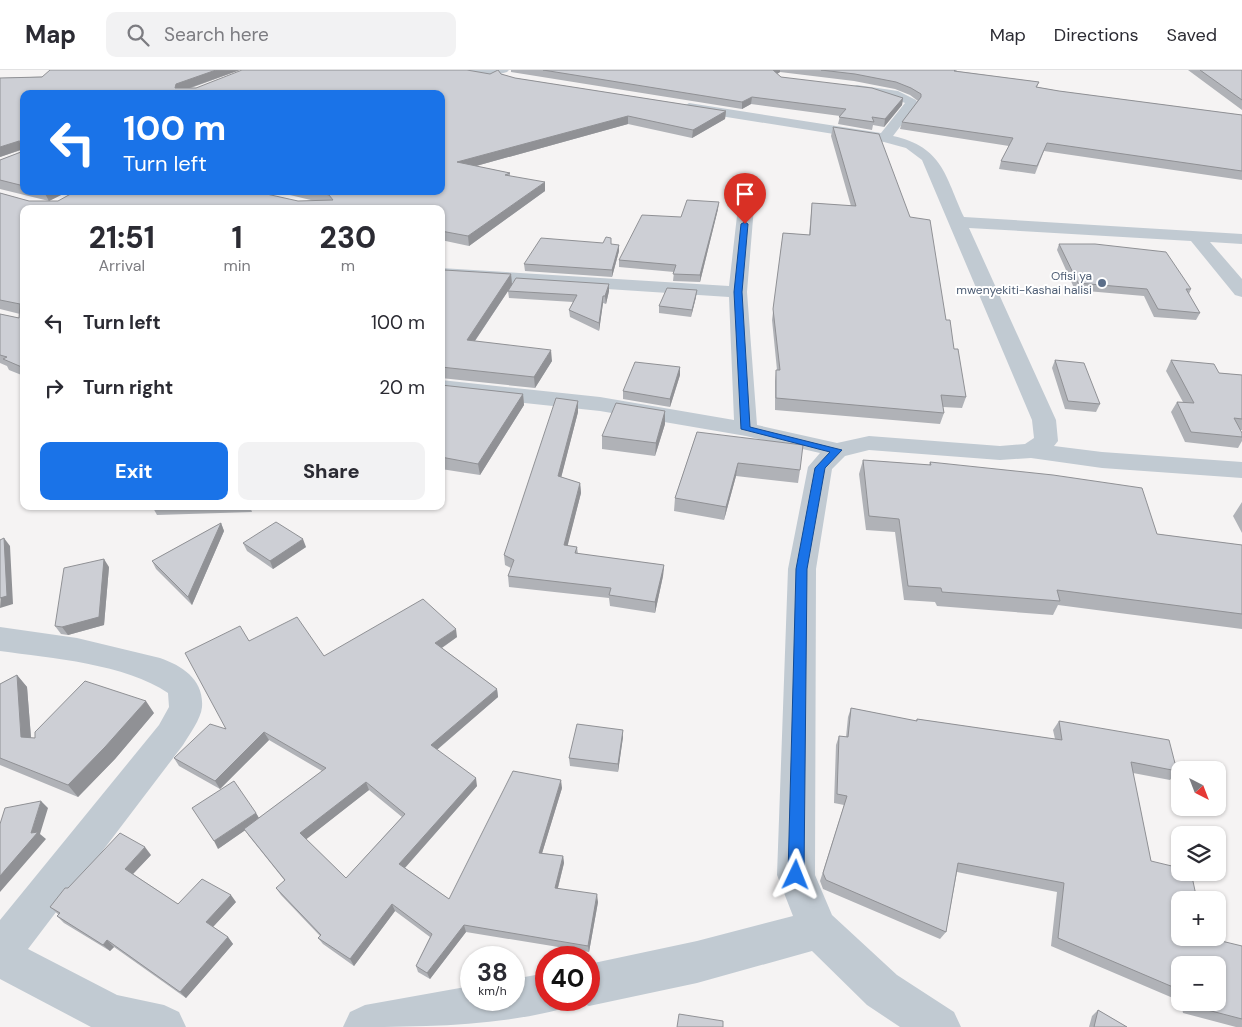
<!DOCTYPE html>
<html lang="en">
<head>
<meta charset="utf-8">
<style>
	:root { --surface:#fff; --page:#f2f2f3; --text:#2b2b33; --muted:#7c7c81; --line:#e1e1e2; --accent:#1a73e8 }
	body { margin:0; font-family:"DM Sans",sans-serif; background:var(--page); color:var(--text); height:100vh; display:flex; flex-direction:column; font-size:19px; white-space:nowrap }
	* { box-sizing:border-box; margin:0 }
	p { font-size:16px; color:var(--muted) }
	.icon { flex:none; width:28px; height:28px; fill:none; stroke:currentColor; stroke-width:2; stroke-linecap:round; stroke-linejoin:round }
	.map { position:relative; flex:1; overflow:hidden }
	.side { position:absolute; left:20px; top:135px; width:425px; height:305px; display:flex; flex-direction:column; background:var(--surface); border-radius:10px; box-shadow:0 1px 4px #0004 }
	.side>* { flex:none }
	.hud { position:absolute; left:20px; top:20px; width:425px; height:105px; border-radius:10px; box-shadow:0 1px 4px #0004; background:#1a73e8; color:#fff; overflow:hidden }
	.needle { width:32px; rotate:138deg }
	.fabs { position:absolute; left:1171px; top:691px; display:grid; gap:10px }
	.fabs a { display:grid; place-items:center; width:55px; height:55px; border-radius:10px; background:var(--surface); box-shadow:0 1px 4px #0004; font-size:25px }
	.speed { position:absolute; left:460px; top:876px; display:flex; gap:10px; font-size:25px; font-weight:700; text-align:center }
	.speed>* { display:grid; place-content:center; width:65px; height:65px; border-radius:50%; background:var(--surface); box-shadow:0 1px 4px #0004; line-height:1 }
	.speed small { font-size:12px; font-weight:400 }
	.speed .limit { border:8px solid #d22; background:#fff; color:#111 }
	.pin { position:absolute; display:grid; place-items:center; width:42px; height:42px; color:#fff; margin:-51px -21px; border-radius:50% 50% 50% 0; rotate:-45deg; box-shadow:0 0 5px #0007 }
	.pin .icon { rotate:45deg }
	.me { position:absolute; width:55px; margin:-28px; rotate:2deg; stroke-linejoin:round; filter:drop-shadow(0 0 4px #0008) }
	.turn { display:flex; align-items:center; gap:18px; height:105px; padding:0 20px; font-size:22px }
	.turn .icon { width:65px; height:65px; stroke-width:2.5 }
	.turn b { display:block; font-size:35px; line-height:42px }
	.eta { display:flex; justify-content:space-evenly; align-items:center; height:85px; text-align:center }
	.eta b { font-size:30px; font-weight:800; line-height:35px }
	.primary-button { display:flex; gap:10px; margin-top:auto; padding:10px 20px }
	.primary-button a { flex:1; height:58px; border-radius:10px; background:var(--accent); color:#fff; font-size:20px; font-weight:800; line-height:58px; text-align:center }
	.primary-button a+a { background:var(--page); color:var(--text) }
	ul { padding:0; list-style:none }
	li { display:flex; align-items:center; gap:15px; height:65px; padding:0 20px }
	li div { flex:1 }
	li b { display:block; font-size:19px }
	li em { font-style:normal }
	header { display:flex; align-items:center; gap:30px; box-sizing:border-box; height:70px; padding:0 25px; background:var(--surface); border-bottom:1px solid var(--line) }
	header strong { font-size:24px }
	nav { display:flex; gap:28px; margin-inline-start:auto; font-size:18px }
	.search { width:350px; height:45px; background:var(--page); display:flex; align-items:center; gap:12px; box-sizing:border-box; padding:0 18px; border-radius:10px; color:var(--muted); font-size:19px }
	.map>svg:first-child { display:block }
</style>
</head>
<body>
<header>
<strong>Map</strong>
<div class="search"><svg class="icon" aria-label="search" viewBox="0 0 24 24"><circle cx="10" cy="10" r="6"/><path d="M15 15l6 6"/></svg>Search here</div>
<nav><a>Map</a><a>Directions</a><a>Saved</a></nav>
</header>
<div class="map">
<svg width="1242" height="957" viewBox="0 0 1242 957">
	<rect width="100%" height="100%" fill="#f5f3f3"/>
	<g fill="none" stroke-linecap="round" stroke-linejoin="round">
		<path fill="#c1cad2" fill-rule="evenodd" d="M461,0h48l-2,2c-13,4 -35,8 -46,-2z
			M857,15l41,6 18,9 2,3 -25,33c50,11 52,40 71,81l278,17v10l-32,-2 32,37v18l-7,-2 -44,-54 -222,-13 87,192 2,21 -4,5 48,6 140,10v16l-140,-10 -71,-10 -31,2 -131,-10 -24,6 -13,13 -16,100 -1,306 17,40 65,60 57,37 7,15h-61l-33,-22 -55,-54 -115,32 -108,23 -15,-6h15v-36l108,-23 96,-25 -16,-41 11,-306 20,-102 12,-14 -74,-17 -146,-25 -159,-17v-14l159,17 134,23 -5,-123 -288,-19v-10l288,18 9,-79 8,-5 6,2 2,3 -7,85 10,133 80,18 32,-7 131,10 25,-2 9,-6 -2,-18 -110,-260 -16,-12 -22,-6 -195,-31 -6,-4 6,-4 192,30 24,-30 -14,-6 -38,-5 -2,-3 2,-3z
			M0,557l77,11 83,20c23,8 44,22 42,49 -1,12 -13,28 -19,38l-155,204 89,46 47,10 15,7 7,15h-95l-91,-48v-59l159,-195 10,-18 -1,-14c-42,-29 -117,-35 -168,-42z
			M546,903v27h19l-4,9c-67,18 -147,18 -218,18l7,-15 15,-7 106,-19v14h43v-21z"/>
	</g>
	<path fill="#b0b2b7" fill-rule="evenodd" d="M240,0l-49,18 310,-14 14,4 211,33 -1,8 -33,19 -64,-14 -152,42 34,7v3l35,15 -76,55 -28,-6v-31h-417v167l-15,-6 -2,-4 -7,-3v-49l19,4 1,-4 -20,-5v-116l29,8h286l-42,-10h168l-417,-97v97h45l-20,10 -49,-12v-29l21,-8v-2l-21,7v-79z
		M511,0h446l-1,1 83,11 -2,5 22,4 183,24v65l-198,-29 -9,23 -36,-5 2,-8 8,-15 -109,-17 2,-7 16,-21 -8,-6 -15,-6 -41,-8 -74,-9 -3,2 4,3 122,21 -1,7 -18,22 -11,-2 -1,5 -34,-6 2,-8 -89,-12 -9,5 -231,-37z
		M1188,0h54v40z
		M833,57l113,193 20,77 -4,11 -19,-1 1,6 -4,11 -165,-14v-29l1,-11h1l-5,-50 11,-87 26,2 3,-32 39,3 -20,-70z
		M718,139l-18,73 -27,-1 1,-9 -55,-5v-7l62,-43z
		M1059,174l132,45 -2,5 11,19 -4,7 -42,-3 -10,-21 -69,-6 -18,-40z
		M619,175v6l-7,26 -87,-6 -1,-7z
		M441,203l70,1 1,11 -37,56 77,20 -17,27 -94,-10z
		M609,214v7l-3,13 -3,-1 -4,28 -29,-14 -1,-7 4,-8 -64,-4 -1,-7z
		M696,227l-5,20 -32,-4v-7z
		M1055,290l45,44 -4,8 -31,-3 -13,-41z
		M1171,290l48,13 23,2v55h-2l2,3v8l-4,7 -53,-6 -14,-30 6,-10h6l-17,-31z
		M680,297v8l-10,32 -47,-8v-8z
		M441,315l82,9 1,11 -44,70 -39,-6z
		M578,331v11l-17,65 19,6 1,10 -14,53 10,1 1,7 86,11 -1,11 -8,37 -45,-7 -1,-8 -100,-11 -1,-11 3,-8 -6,-3 -1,-10z
		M665,341v13l-10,32 -53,-7v-13z
		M697,362l103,38 -2,13 -62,-7 -12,44 -50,-9 1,-13z
		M863,390l66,5 1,-3 227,72 85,11v84l-184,-24 -5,10 -116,-9 -2,-4 -31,-2 -9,-68 -29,-2 -7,-56z
		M1242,432v31l-9,-17z
		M152,436h98l2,6 -95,3z
		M221,453l3,8 -32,74 -36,-36 -4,-8z
		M243,473l63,4 -33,22 -26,-18z
		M109,497l-5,58 -36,10 -7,-1 -6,-8z
		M457,567l-15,11 55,41 1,8 -61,53 40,36 -72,82 44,31 113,-111 -20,65 21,3 1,7 -6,25 40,14 -9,50 -123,-20 -36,47 -12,-7 -2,-6 14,-29 -35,-26 -41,55 -31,-22 -5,-6 2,-2 -39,-41 -5,-7 9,-7 -36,-45 -4,-6 -27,19 38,-36 3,5 63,-47 -53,-31 -49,49 -41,-23 -5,-8 52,-29 23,-88 75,15zM369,720l33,27 -56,61 -40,-39z
		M17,605l10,12 4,51h4l119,-25 -39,46 -37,38 -78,-32v-81z
		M851,638l65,13 1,-2 138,20 -2,-9 6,-9 118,50 -7,9 -37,-7 18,88 29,77 62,8v81h-6l-53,-14 -2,-11h37l-38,-37v36l-129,-55 6,-54 -100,-20 -11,60 -6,7 -117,-50 -3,-8 24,-76 -10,-2 2,-58 3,-9 7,1 2,-20z
		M623,667l-5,35 -48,-6 -1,-8z
		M151,785l-18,19 45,30 58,-2 -23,25 15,10 5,7 -47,54 -72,-51 -4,4 -46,-28 -7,-7 2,-1 -9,-8 18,-19z
		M1098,940l29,17h-38l3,-11z"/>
	<path fill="#909195" d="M216,0h24l-62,22 -3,-4 1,-4z
		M773,0h7v2l-8,5z
		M752,27l-1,7 -9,5v-7z
		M903,28l-1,7 -18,22 1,-8z
		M726,41l-1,8 -33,19 1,-8z
		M628,46v8l-170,47 -1,-9z
		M19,71l4,8 -23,8v-10z
		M545,112v9l-76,55 -1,-10z
		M45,121h24l-20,10 -5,-9z
		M719,132l-1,7 -18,73v-7z
		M619,175v6l-7,26v-7z
		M511,204l1,11 -44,66 -1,-11z
		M609,214v7l-3,13 -1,-8z
		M697,220l-1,7 -5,20 1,-7z
		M603,226v7l-4,28v-8z
		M551,280l1,11 -17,27 -1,-11z
		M680,297v8l-10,32v-8z
		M523,324l1,11 -44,70 -2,-11z
		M578,331v11l-19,74 -1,-10z
		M665,341v13l-10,32 1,-13z
		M738,393l-2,13 -12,44 2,-13z
		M580,413l1,10 -16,63 -1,-11z
		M221,453l3,8 -32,74 -4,-8z
		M4,468l6,8 3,58 -13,4z
		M303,469l3,8 -33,22 -3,-8z
		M104,489l5,8 -5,58 -36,10 -6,-8z
		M664,495l-1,11 -8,37v-11z
		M456,559l1,8 -20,14 -2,-8z
		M17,605l10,12 5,63 -11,-13z
		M497,619l1,8 -65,56 -2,-8z
		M146,631l8,12 -39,46 -37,38 -10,-12z
		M623,660v7l-5,35v-8z
		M264,662l5,8 -49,49 -5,-8z
		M476,708l1,8 -75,85 -3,-7z
		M561,710l1,8 -22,72 -1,-7z
		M366,712l3,8 -65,51 -4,-8z
		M41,731l7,7 -8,26 6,5 -46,53v-16l31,-43z
		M256,743l4,7 -42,29 -4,-8z
		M145,777l6,8 -20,21 -6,-7z
		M563,786l1,7 -8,32 -1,-7z
		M597,824l1,8 -9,50 -1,-6z
		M231,825l5,7 -25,27 -5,-7z
		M392,834l3,7 -41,55 -4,-7z
		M464,855l2,7 -36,47 -3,-6z
		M228,867l5,7 -47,54 -6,-6z
		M107,870l7,7 -4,4 -7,-6z"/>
	<path fill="#cdcfd5" stroke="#909195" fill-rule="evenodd" d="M50,0h166l-40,14 -1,4h21l46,-18h225l23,4 8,-4 3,4 14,4 211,33 -33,19 -65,-14 -171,46 53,11 -5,2 40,7 -77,54 -27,-5v-22h-417v159l-21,-9 4,-2 -7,-2v-41l19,4 1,-14 -20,-4v-107l29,8h29l18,-10h177l45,10 35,-1 -4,-5 -16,-4h128v-97h-417v92l-24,-6v-20l21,-8 1,-10 -3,-1 -19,6v-69l42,-1z
		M543,0h231h-1l8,7 91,11 31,10 -18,21 -13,-2 2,5 -35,-5 7,-8 -94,-12 -10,5z
		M821,0h134l-1,1 85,11 -3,5 23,4 183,24v56l-195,-28 -10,23 -36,-5 12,-23 -111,-16 19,-25v-3l-10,-6 -15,-6 -41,-8z
		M1200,0h42v30z
		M833,57l46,7 31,83 20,3 16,100h4l4,29h4l8,48 -25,-2 3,18 -168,-15v-28h4l-7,-61 10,-76 27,2 2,-32 44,3z
		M687,130l32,2 -19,73 -27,-1 3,-9 -57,-5 23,-45 39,2z
		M606,167l5,1v6l8,1 -7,25 -88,-6 17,-26 62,5z
		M1059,174h36l71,8 25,37h-5l14,24 -42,-4 -11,-20 -69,-6z
		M444,200l67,4 -44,66 84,10 -17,27 -93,-10v-94z
		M516,208l93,6 -4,12h-2l-4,27 -30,-13 8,-15 -69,-4z
		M667,218l30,2 -5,20 -33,-4z
		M1055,290l29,3 16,41 -32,-3z
		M1171,290l43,4 5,9 23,2v44l-8,-1 8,15v4l-51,-5 -14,-30 17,1z
		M635,292l45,5 -10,32 -47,-8z
		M441,315l82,9 -45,70 -37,-7z
		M556,328l22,3 -20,75 22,7 -16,62 13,2 -2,6 89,12 -9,37 -46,-7 2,-7 -103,-12 6,-16 -10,-5z
		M616,333l49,8 -9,32 -54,-7z
		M697,362l106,13 -3,25 -62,-7 -12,44 -51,-9z
		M863,390l68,5 -1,-3 123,13 89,13 15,46 85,11v69l-185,-24 3,11 -118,-9 -1,-4 -33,-2 -9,-67 -30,-3z
		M276,452l27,17 -33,22 -27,-18z
		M221,453l-33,74 -36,-36z
		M4,468l3,58 -7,2v-58z
		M104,489l-5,58 -37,10 -7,-1 9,-58z
		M423,529l33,30 -21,14 62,46 -66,56 45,33 -77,86 50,35 64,-128 48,9 -22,73 24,3 -8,32 42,6 -9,52 -124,-21 -37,48 -11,-7 16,-32 -40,-30 -42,55 -32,-21 3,-3 -45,-47 9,-8 -41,-51 82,-61 -62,-36 -49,49 -41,-23 36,-34 16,5 -41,-76 55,-27 9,15 48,-24 27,39zM366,712l39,32 -59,64 -46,-45z
		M17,605l4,62 14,1v-6l50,-51 61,20 -41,46 -37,38 -68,-27v-74z
		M851,638l66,13v-2l145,21 -3,-19 110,19 8,31 -46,-9 20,99 29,7v4h11l6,28h-17v38h29l33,8v73l-50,-13 -1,-4h27v-37h-38v25l-122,-52 6,-55 -106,-20 -12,69 -120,-52 -3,-7 24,-77 -10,-2 2,-58 9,1z
		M577,654l46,6 -5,34 -49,-6z
		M234,711l22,32 -42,28 -22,-33z
		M41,731l-10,32 7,-1 -38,44v-52l5,-16z
		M120,763l25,14 -20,22 53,35 24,-25 29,16 -25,27 22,15 -48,55 -73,-52 -4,5 -46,-29 3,-3 -10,-6 15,-19h3z
		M1098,940l29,17h-33z
		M679,944l44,7v6h-46z"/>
	<path fill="#1a73e8" stroke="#114b97" d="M745,152l3,2 -6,68 8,135 92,23 -17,18 -18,101 -3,306 -3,5 -5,3 -6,-3 -2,-5 8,-306 19,-101 15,-16 -89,-23 -7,-137 7,-68z"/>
	<circle fill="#5c6f8a" stroke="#fff" stroke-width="2" cx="1102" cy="213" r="5"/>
	<g text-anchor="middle" stroke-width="4" stroke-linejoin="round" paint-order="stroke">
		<g font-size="12" fill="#4e5e75" stroke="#fff" text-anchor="end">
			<text x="1092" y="210">Ofisi ya<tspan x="1092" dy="14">mwenyekiti-Kashai halisi</tspan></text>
		</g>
	</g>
</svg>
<div class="fabs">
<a><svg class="needle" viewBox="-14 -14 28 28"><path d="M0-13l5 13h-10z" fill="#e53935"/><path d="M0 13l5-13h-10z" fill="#7c7c81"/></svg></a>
<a><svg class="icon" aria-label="layers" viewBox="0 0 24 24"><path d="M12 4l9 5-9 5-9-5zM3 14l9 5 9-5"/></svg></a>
<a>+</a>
<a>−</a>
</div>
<div class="speed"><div>38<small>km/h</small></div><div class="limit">40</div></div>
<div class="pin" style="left:745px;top:154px;background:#d93025"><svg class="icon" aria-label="arrive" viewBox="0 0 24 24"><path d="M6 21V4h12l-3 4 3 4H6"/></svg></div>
<svg class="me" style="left:796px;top:805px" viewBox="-20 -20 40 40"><path d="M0-17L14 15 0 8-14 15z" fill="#1a73e8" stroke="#fff" stroke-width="4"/></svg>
<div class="hud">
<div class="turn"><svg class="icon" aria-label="left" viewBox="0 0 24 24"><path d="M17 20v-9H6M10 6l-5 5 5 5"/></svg><div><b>100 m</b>Turn left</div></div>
</div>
<section class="side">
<div class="eta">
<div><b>21:51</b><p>Arrival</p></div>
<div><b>1</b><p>min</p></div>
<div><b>230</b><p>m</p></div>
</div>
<ul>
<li><svg class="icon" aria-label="left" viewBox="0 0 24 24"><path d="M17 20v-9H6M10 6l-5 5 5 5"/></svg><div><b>Turn left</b></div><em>100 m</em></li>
<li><svg class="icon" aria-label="right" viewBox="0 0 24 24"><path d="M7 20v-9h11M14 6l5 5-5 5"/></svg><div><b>Turn right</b></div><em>20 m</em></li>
</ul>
<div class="primary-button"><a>Exit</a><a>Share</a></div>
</section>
</div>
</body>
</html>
